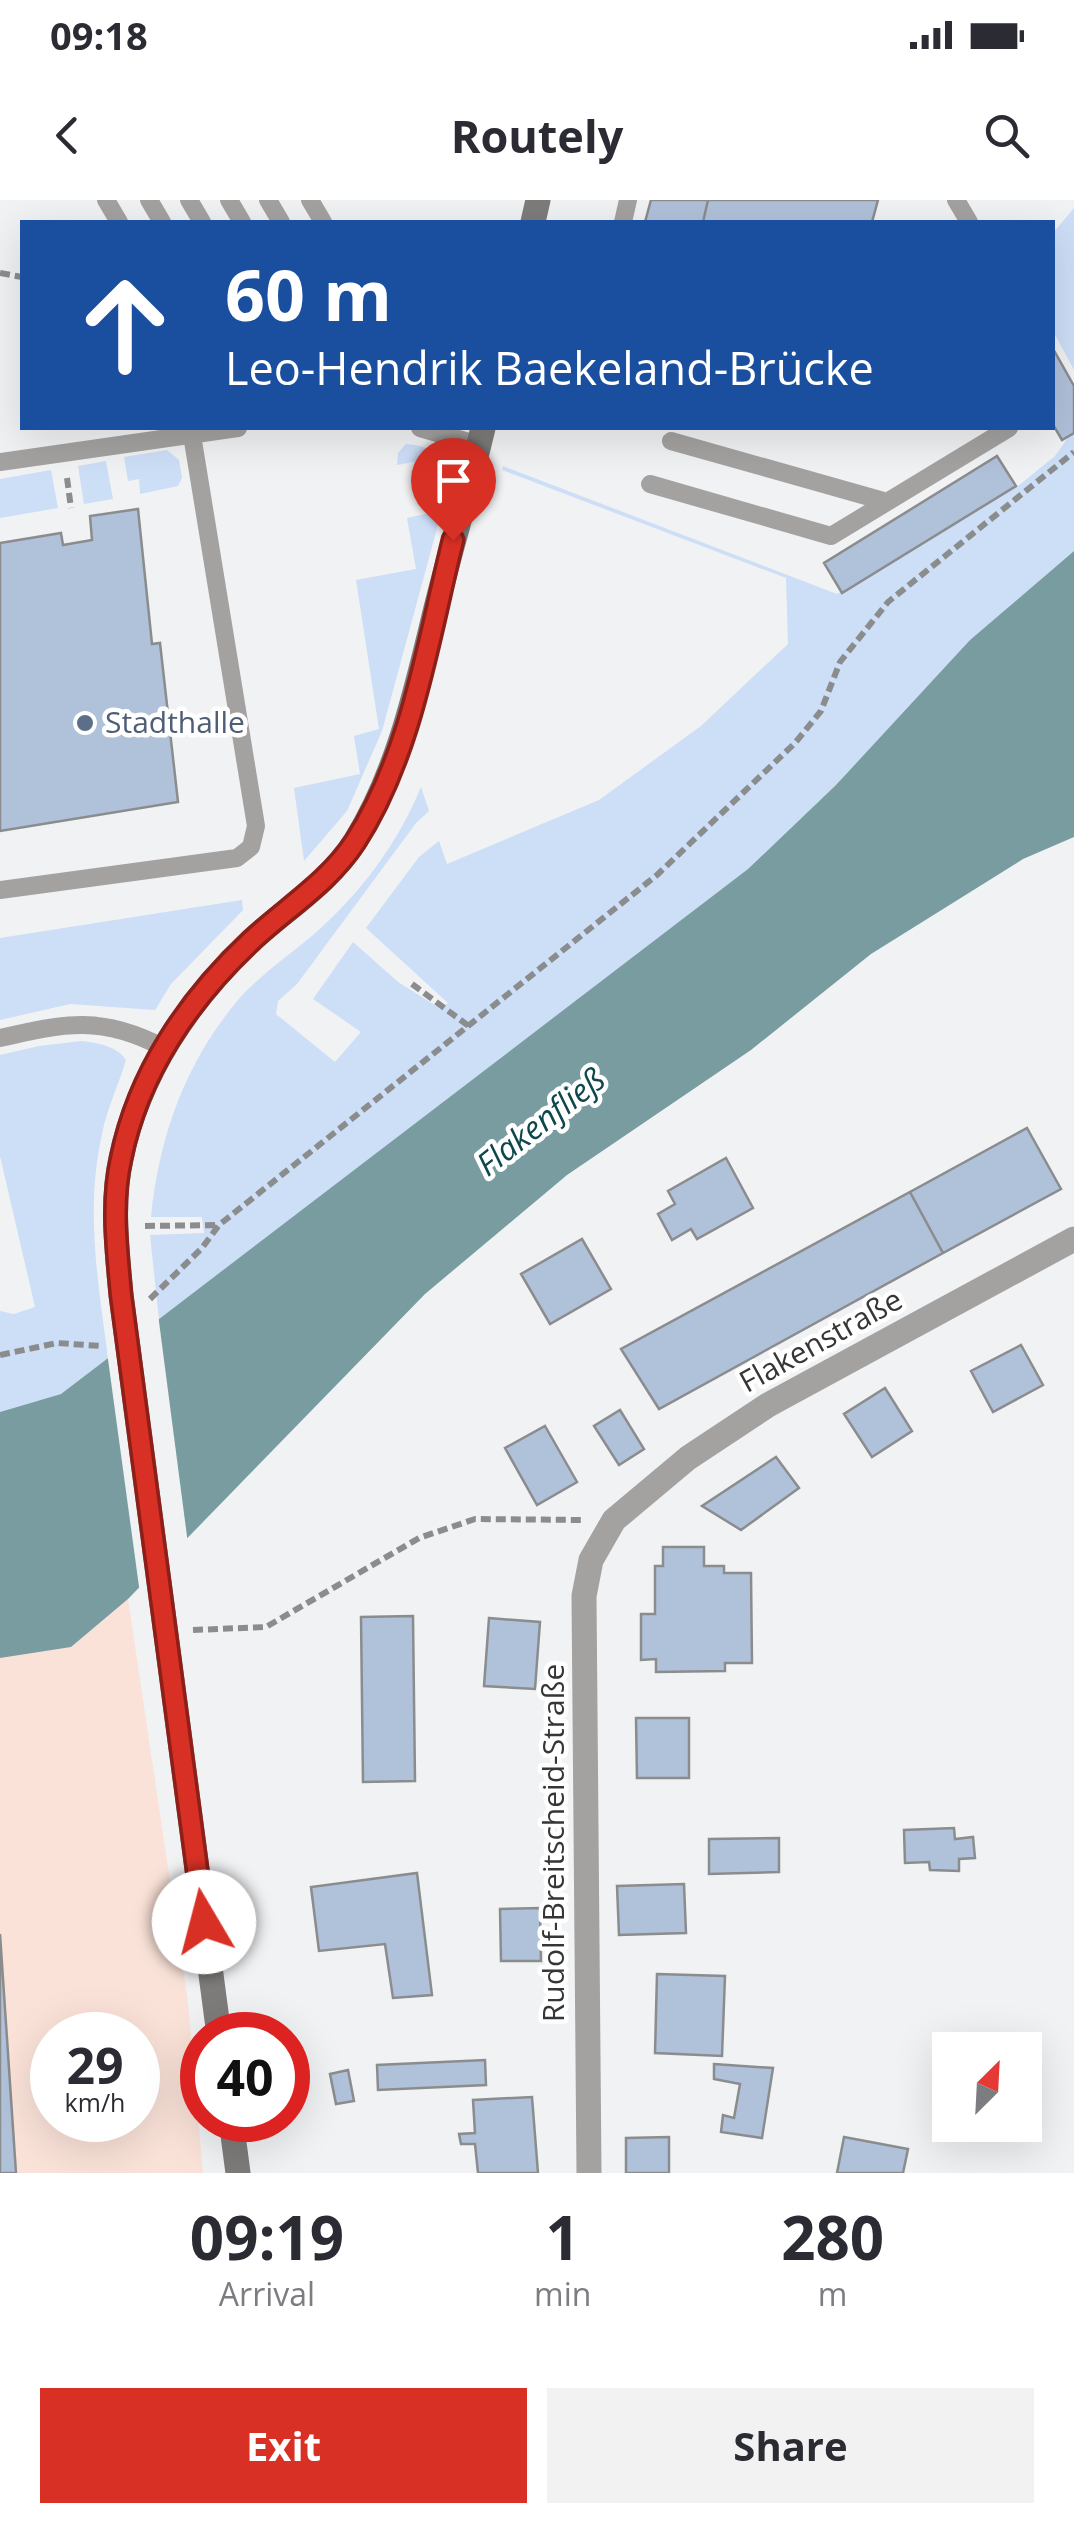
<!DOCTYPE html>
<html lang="en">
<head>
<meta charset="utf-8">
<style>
	:root { --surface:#fff; --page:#f2f2f3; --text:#2b2b33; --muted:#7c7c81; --accent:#d93025 }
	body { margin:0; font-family:"Open Sans",sans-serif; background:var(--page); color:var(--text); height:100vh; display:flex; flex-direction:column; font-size:38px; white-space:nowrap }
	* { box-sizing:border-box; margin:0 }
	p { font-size:32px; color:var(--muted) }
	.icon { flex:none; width:55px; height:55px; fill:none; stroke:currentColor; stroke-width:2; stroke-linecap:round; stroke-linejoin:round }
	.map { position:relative; height:1973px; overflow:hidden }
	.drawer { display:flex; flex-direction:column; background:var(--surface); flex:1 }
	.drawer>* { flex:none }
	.hud { position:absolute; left:20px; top:20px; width:1035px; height:210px; border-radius:0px; box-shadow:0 10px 40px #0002; background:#1a4fa0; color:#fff; overflow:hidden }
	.needle { width:65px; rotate:24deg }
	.tools { position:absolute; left:932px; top:1832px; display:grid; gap:20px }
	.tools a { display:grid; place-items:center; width:110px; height:110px; border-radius:0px; background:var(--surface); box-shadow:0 10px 40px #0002; font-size:50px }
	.speed { position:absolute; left:30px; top:1812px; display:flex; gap:20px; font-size:50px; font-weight:700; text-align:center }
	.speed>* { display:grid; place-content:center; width:130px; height:130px; border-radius:50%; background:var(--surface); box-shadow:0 10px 40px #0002; line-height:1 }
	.speed small { font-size:25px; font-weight:400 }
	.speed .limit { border:15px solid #d22; background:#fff; color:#111 }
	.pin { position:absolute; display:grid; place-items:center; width:85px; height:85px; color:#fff; margin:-102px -42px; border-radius:50% 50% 50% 0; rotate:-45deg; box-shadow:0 0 10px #0007 }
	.pin .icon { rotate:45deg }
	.me { position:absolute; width:110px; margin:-55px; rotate:352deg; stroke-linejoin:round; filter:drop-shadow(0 0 8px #0008) }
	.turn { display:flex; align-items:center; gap:35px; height:210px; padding:0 40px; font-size:45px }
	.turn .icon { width:130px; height:130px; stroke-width:2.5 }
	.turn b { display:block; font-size:70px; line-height:85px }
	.eta { display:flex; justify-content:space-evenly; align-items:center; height:170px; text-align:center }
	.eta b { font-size:60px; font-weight:700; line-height:70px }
	.primary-button { display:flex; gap:20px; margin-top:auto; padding:20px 40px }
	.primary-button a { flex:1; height:115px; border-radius:0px; background:var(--accent); color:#fff; font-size:40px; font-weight:700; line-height:115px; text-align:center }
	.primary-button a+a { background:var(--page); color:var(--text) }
	.status { display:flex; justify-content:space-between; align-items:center; height:70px; padding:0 50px; background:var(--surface); direction:ltr }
	.status svg { height:28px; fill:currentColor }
	header { display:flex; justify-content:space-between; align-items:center; height:130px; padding:0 40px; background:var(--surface); font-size:45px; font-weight:700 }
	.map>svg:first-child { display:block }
</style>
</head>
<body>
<div class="status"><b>09:18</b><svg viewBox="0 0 49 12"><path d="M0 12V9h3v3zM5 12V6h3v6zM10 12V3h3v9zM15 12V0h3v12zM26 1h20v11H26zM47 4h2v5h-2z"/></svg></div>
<header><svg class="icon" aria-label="back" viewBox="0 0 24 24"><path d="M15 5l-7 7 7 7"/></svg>Routely<svg class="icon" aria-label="search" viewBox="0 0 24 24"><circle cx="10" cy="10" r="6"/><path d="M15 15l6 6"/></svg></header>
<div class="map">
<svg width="1074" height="1973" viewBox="0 0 1074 1973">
	<rect width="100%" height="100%" fill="#f0f2f4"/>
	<path fill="#fae2d8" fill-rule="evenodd" d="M128,1399l60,403 15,171h-203v-516l71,-10zM52,1835h86v85h-86z"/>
	<path fill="#cddef7" d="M1074,8v162l-21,-39v-98z
		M1074,229v122l-104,89 -134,145 -88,84 -589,451 -9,-85 54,-2 -2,-16h-51c8,-80 34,-154 87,-217 22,-25 50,-44 75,-65 47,-41 84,-90 108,-148l8,24 -13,12 -119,161 -19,17 -2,13 59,48 26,-30 -48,-33 40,-57 45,40 43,27 7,-6 -82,-75 53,-71 20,-16 8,23 152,-64 102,-74 87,-82 -2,-66 -284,-108 1,-4 334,128 181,-108 37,-30z
		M406,244c44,3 43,30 36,66l-60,221 -35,80 -43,50 -10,-73 66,-14 -6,-38 25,-7 -23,-149 60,-11 -9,-51 23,-5 -11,-52 -22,4 1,-12z
		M167,250l12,10 3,18 -4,8 -38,8 -1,-15 -11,2 -4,-24z
		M106,261l7,38 -29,5 -6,-38z
		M51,270l7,38 -58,10v-39z
		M242,700l1,10 -72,74 -16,26 -85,-6 -70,16v-82z
		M82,841c15,2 35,5 44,19 -7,24 -19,48 -24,74 -17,76 -4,148 6,224l-47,36 -61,18v-101l14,3 21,-7 -35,-151v-101l39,-9z"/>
	<path fill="#789ca0" d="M1074,351v286l-51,22 -152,95 -120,96 -184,125 -142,119 -297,305 -57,48 -71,11v-246l61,-18 687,-525 88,-84 134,-145z"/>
	<path fill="#f0f2f4" d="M158,1114l30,230 -48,50 -33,-242z"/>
	<path fill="#b0c1da" stroke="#8b8c8e" stroke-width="2.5" d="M651,0h57l-5,22h-58z
		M708,0h170l-6,22h-169z
		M1052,147l22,39v47l-12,7 -10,-17z
		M997,256l19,30 -174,107 -18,-30z
		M138,309l14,135 8,-1 18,159 -178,29v-288l61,-10 2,12 29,-5 -2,-24z
		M1027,928l34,61 -118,64 -33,-61z
		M726,958l27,50 -56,31 -6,-10 -19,11 -14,-26 17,-10 -7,-13z
		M910,992l33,61 -284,156 -38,-60z
		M582,1039l29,50 -61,35 -29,-50z
		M1021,1145l22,40 -50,27 -22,-41z
		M885,1188l27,43 -40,26 -28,-43z
		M620,1210l24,39 -25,16 -25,-39z
		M545,1226l32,56 -40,23 -32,-57z
		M776,1257l23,31 -58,42 -39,-24z
		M663,1347h41v19h20v7h27l1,90h-27v8l-69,1v-13l-15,1v-46h14v-48h8z
		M413,1416l2,165 -52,1 -2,-165z
		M489,1418l51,4 -5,67 -51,-3z
		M636,1518h53v60h-52z
		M954,1628l1,11 18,-2 2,21 -16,1v12l-29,-1 -1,-8 -24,1 -1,-33z
		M779,1638v34l-70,2v-35z
		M417,1673l15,122 -39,3 -8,-54 -66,7 -8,-64z
		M684,1684l2,49 -67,2 -2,-49z
		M540,1708l1,53h-40l-1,-52z
		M0,1734l16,239h-16z
		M657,1774l68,2 -3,80 -67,-3z
		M485,1860l1,25 -108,5 -1,-25z
		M714,1864l59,4 -11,70 -41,-6 2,-17 11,3 6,-34 -26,-5z
		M348,1870l6,31 -18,3 -6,-30z
		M532,1897l6,76h-60l-3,-29h-14l-2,-10 16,-1 -2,-33z
		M669,1937v36h-43v-35z
		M844,1937l64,12 -5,24h-66z"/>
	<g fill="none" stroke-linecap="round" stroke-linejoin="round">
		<path stroke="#8b8c8e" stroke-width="6" stroke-dasharray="10 5" stroke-linecap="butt" d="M0,73l22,4
			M67,278l4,30
			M412,784l58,43
			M145,1026l73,-1
			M150,1099l52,-51 17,-23 438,-350 138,-132 26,-32 19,-49 48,-60 186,-150
			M0,1155l57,-12 44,3
			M193,1430l73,-3 153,-89 56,-19 108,1"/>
		<path stroke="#a3a2a1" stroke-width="18" d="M106,0l13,22
			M149,0l13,22
			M189,0l13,22
			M229,0l13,22
			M268,0l13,22
			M310,0l13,22
			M956,0l13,22
			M623,22l5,-22
			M420,228l59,17
			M671,241l216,61
			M0,262l238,-34
			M650,284l181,52 178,-108
			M0,690l237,-32 14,-11 5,-21 -64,-391
			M0,838c65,-15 102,-23 164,10"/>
		<path stroke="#a3a2a1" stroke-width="25" d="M589,1973l-5,-577 7,-36 23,-40 74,-62 80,-53 306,-166"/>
		<path stroke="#7d7c7b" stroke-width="25" d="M533,22l5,-22
			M219,1835l-98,-740c-4,-45 -10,-92 0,-137 18,-85 68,-159 131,-218 35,-32 78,-58 104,-100 44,-72 61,-155 81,-236 15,-59 32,-117 46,-176
			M231,1920l7,53"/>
	</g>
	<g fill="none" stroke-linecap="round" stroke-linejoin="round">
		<g stroke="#8d1f18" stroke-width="25">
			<path id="route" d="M204,1722l-83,-627c-4,-45 -10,-92 0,-136 17,-86 68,-160 130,-218 35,-33 77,-58 104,-99 57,-88 73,-202 98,-302"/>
		</g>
		<use href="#route" stroke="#d93025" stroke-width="18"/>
	</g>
	<circle fill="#5c6f8a" stroke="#fff" stroke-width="4" cx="85" cy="523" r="10"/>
	<g text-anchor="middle" stroke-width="9" stroke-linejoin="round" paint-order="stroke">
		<g font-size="30" fill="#4e5e75" stroke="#fff" text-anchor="start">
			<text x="105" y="533">Stadthalle</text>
		</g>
		<g font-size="30" fill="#363637" stroke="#fff">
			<text transform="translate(821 1141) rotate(-29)" y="10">Flakenstraße</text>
			<text transform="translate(554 1643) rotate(-90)" y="10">Rudolf-Breitscheid-Straße</text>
		</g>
		<g font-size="32" font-style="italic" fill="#0e474c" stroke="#fff">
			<text transform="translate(541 922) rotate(-38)" y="11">Flakenfließ</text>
		</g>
	</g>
</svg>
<div class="tools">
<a><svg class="needle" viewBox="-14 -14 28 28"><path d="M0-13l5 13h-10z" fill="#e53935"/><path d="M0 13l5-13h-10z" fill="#7c7c81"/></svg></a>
</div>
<div class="speed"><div>29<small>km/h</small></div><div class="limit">40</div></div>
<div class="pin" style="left:453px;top:340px;background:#d93025"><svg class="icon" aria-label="arrive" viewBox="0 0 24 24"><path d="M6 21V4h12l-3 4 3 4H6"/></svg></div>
<svg class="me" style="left:204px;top:1722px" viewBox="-20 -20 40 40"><circle r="19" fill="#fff"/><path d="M0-13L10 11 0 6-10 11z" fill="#d93025"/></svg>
<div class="hud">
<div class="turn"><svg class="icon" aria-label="ahead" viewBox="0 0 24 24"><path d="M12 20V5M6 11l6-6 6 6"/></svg><div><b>60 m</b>Leo-Hendrik Baekeland-Brücke</div></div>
</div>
</div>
<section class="drawer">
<div class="eta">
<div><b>09:19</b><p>Arrival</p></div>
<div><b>1</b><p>min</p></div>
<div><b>280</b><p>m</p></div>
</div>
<div class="primary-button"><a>Exit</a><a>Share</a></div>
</section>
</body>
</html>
